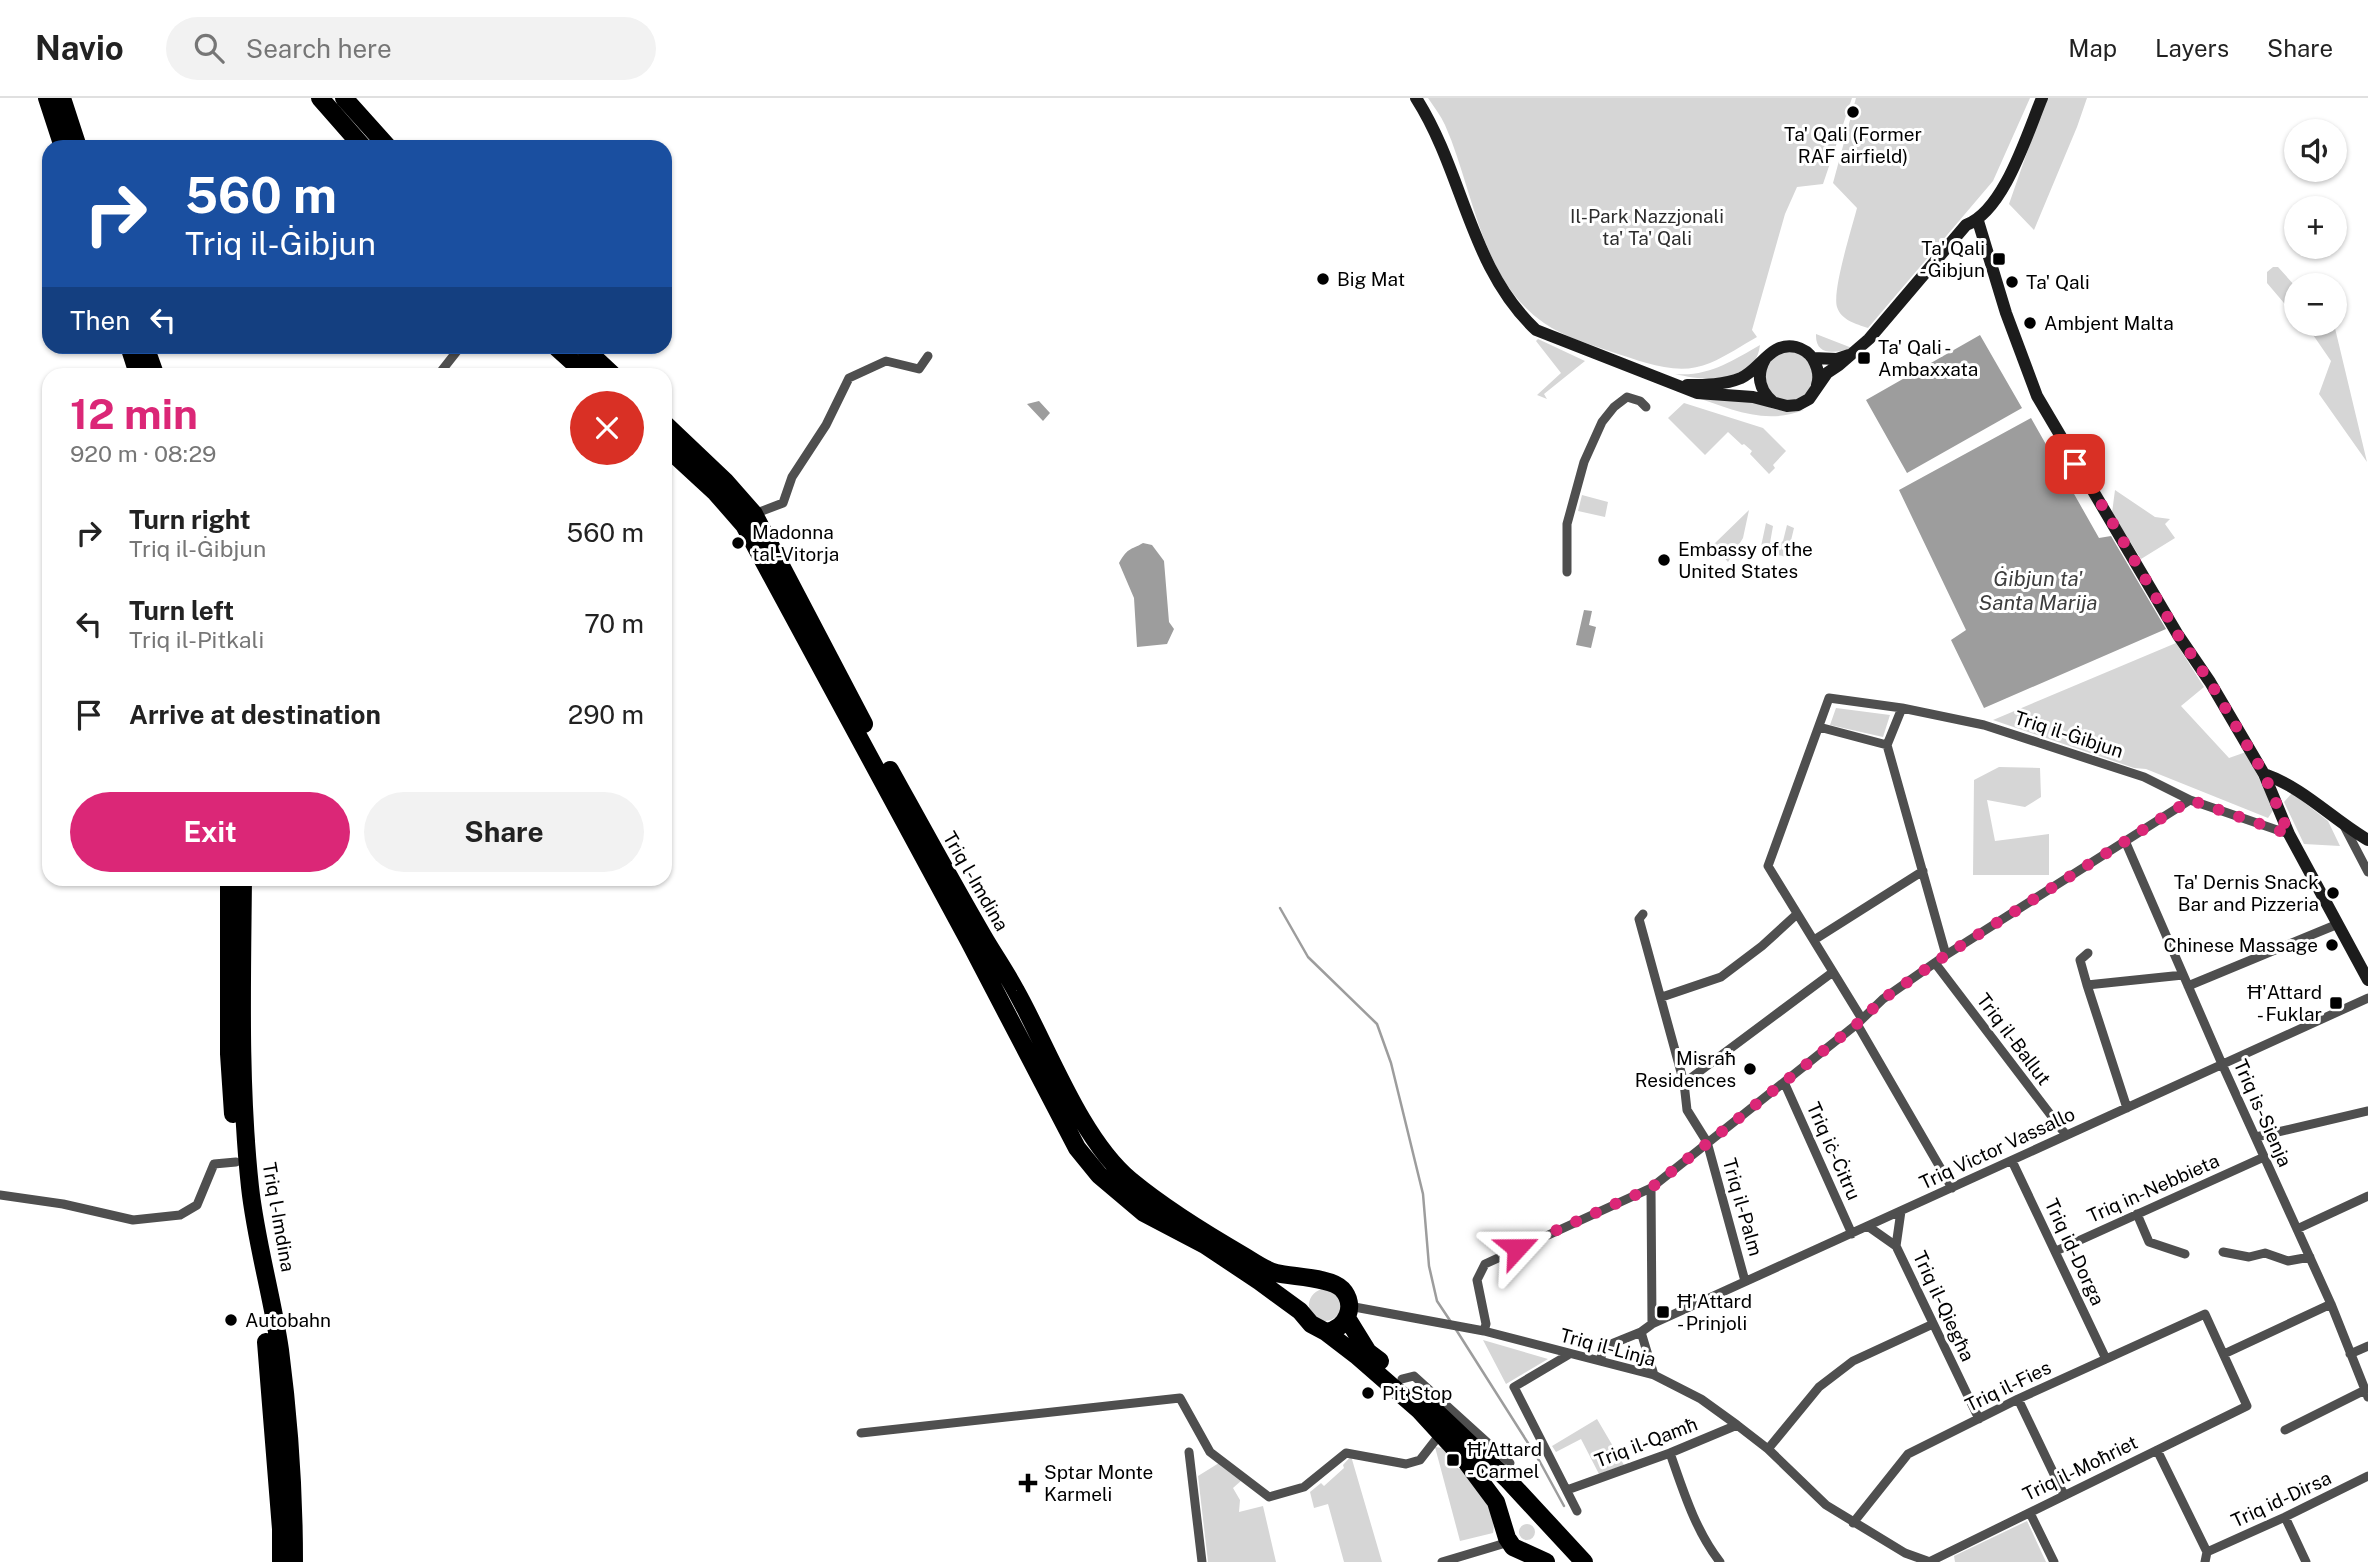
<!DOCTYPE html>
<html lang="en">
<head>
<meta charset="utf-8">
<style>
	:root { --surface:#fff; --page:#f2f2f2; --text:#222; --muted:#767676; --line:#e0e0e0; --accent:#db2777 }
	body { margin:0; font-family:"Public Sans",sans-serif; background:var(--page); color:var(--text); height:100vh; display:flex; flex-direction:column; font-size:26px; white-space:nowrap }
	* { box-sizing:border-box; margin:0 }
	p { font-size:23px; color:var(--muted) }
	.icon { flex:none; width:38px; height:38px; fill:none; stroke:currentColor; stroke-width:2; stroke-linecap:round; stroke-linejoin:round }
	.map { position:relative; flex:1; overflow:hidden }
	.side { position:absolute; left:42px; top:270px; width:630px; height:518px; display:flex; flex-direction:column; background:var(--surface); border-radius:21px; box-shadow:0 2px 5px #0004 }
	.side>* { flex:none }
	.top-card { position:absolute; left:42px; top:42px; width:630px; height:214px; border-radius:21px; box-shadow:0 2px 5px #0004; background:#1a4fa0; color:#fff; overflow:hidden }
	.tools { position:absolute; left:2284px; top:21px; display:grid; gap:14px }
	.tools a { display:grid; place-items:center; width:63px; height:63px; border-radius:50%; background:var(--surface); box-shadow:0 2px 5px #0004; font-size:35px }
	.pin { position:absolute; display:grid; place-items:center; width:60px; height:60px; color:#fff; margin:-30px; border-radius:14px; box-shadow:0 4px 10px #0006 }
	.me { position:absolute; width:77px; margin:-38px; rotate:66deg; stroke-linejoin:round; filter:drop-shadow(0 0 5px #0008) }
	.turn { display:flex; align-items:center; gap:24px; height:147px; padding:0 28px; font-size:32px }
	.turn .icon { width:91px; height:91px; stroke-width:2.5 }
	.turn b { display:block; font-size:49px; line-height:60px }
	.then { display:flex; align-items:center; height:66px; padding:0 28px; background:#0003; gap:14px; font-size:26px }
	.round { display:grid; place-items:center; flex:none; width:74px; height:74px; border-radius:37px; background:var(--page) }
	.head { display:flex; align-items:center; justify-content:space-between; height:119px; padding:0 28px }
	h1 { font-size:42px; font-weight:700; line-height:52px; color:var(--accent) }
	.button { display:flex; gap:14px; margin-top:auto; padding:14px 28px }
	.button a { flex:1; height:80px; border-radius:42px; background:var(--accent); color:#fff; font-size:28px; font-weight:700; line-height:80px; text-align:center }
	.button a+a { background:var(--page); color:var(--text) }
	ul { padding:0; list-style:none }
	li { display:flex; align-items:center; gap:21px; height:91px; padding:0 28px }
	li div { flex:1 }
	li b { display:block; font-size:26px }
	li em { font-style:normal }
	header { display:flex; align-items:center; gap:42px; box-sizing:border-box; height:98px; padding:0 35px; background:var(--surface); border-bottom:2px solid var(--line) }
	header strong { font-size:33px }
	nav { display:flex; gap:38px; margin-inline-start:auto; font-size:24px }
	.search { width:490px; height:63px; background:var(--page); display:flex; align-items:center; gap:18px; box-sizing:border-box; padding:0 24px; border-radius:38px; color:var(--muted); font-size:26px }
	.map>svg:first-child { display:block }
</style>
</head>
<body>
<header>
<strong>Navio</strong>
<div class="search"><svg class="icon" aria-label="search" viewBox="0 0 24 24"><circle cx="10" cy="10" r="6"/><path d="M15 15l6 6"/></svg>Search here</div>
<nav><a>Map</a><a>Layers</a><a>Share</a></nav>
</header>
<div class="map">
<svg width="2368" height="1464" viewBox="0 0 2368 1464">
	<rect width="100%" height="100%" fill="#fff"/>
	<path fill="#d6d6d6" d="M1428,0h424l-29,86 -26,3 -12,27 -33,116 5,7c-15,8 -30,19 -47,26 -32,14 -66,-1 -98,-11 -23,-8 -48,-15 -68,-29 -64,-44 -70,-133 -99,-198 -4,-9 -11,-18 -17,-27z
		M1856,0h174l-37,83 -125,147c-12,-4 -27,-8 -31,-21 -5,-17 15,-79 20,-99l-24,-25z
		M2046,0h41l-10,29 -43,103 -25,-26z
		M2273,169h5l18,20v24l-7,-2 -22,-26v-11z
		M2313,226h21l33,138 -48,-68 12,-33 -22,-32z
		M1816,236l36,14c-16,5 -37,9 -36,-14z
		M1538,241l47,22 -41,33 3,5 -10,-4 24,-22 -25,-32z
		M1760,247c-5,42 -55,36 -85,29 33,3 57,-13 85,-29z
		M1763 278a25 25 0 1 1 50 0a25 25 0 1 1-50 0Z
		M1691,298l70,6 10,6 15,4 18,-2c-41,16 -73,-2 -113,-14z
		M1684,305l79,25 23,23 -13,14 2,3 -6,6 -19,-20 2,-3 -8,-7 -2,1 -14,-13 -23,23 -37,-37z
		M2115,392l40,27 15,2 -5,5 10,14 -34,21 -29,-46z
		M1582,397l26,7 -3,15 -27,-6z
		M1749,412l-6,28 -15,24 -15,-17z
		M1766,425l7,3 -3,17 6,3 7,-5 4,-16 7,3 -7,29 -27,-6z
		M2176,545l28,44 -23,19 48,52 17,-6 28,57 -6,9 -122,-49 -12,-1 -141,-48z
		M1836,610l54,7 -7,22 -53,-12z
		M1999,669l41,1 1,29 -16,10 -38,-7 8,41 54,-7v41h-76l1,-95z
		M2292,695l36,28 12,25 -36,-2 -20,-42z
		M1309 1207a16 16 0 1 1 32 0a16 16 0 1 1-32 0Z
		M1483,1242l65,19 -42,25z
		M1597,1321l27,46 -25,9 -18,-35 -25,13 -4,-6z
		M1435,1349l7,1 17,21 3,-1c11,17 36,43 31,65l-33,8z
		M1351,1358l31,106h-38l-16,-58 -14,4 -4,-16 11,-9 3,3 20,-18 -1,-3z
		M1219,1365l23,17 -9,8 7,12 -1,12 24,-6 13,56h-68l-10,-86z
		M2027,1423l19,41h-91l-1,-6z
		M1519 1434a8 8 0 1 1 16 0a8 8 0 1 1-16 0Z"/>
	<path fill="#9d9d9d" d="M1980,237l42,73 -115,65 -41,-73z
		M1039,303l11,12 -7,8 -16,-17z
		M2031,320l68,120 12,-2 55,93 -182,79 -33,-68 15,-10 -67,-140z
		M1143,445l9,2 12,16 5,61 5,7 -7,15 -30,3 -3,-49 -15,-35c10,-17 11,-12 24,-20z
		M1584,512l8,1 -3,14 7,2 -5,21 -15,-3z"/>
	<g fill="none" stroke-linecap="round" stroke-linejoin="round">
		<path stroke="#9d9d9d" stroke-width="2.5" d="M1280,810l28,49 69,67 14,39 32,131 6,72 8,35 14,21
			M1455,1230l85,134 24,44"/>
		<path stroke="#4f4f4f" stroke-width="9" d="M439,276l22,-28
			M754,416l29,-11 9,-26 34,-52 23,-47 37,-17 33,8 9,-13
			M1567,474v-48l17,-62 18,-40 12,-15 13,-10 13,4 6,6
			M1902,610l-15,37 59,210
			M1819,629l68,18
			M2344,728l24,46
			M2126,745l96,221 109,240 37,93
			M1643,816l-4,5 45,164 3,27 20,32 38,139
			M1814,842l109,-69
			M1935,865l131,172
			M2087,887l-7,-25 8,-7
			M2188,888l150,-62
			M1662,899l59,-20 41,-31 35,-32
			M1862,921l-94,-153 61,-168 73,10 82,17 160,52 46,23 99,34
			M1857,926l95,164
			M1784,984l68,152
			M1684,985l149,-111
			M2127,1010l-40,-123 96,-10
			M2256,1039l112,-26
			M2012,1063l94,198
			M1651,1090l1,136
			M0,1097l63,9 70,16 47,-5 17,-10 17,-41 22,-2
			M2137,1116l12,28 36,12
			M1869,1129l27,19 83,173
			M2297,1131l71,-33
			M1896,1148l5,-35
			M2056,1153l208,-94
			M2223,1154l26,5 16,-4 23,8 22,-4
			M1349,1208l135,25 170,44 47,24 36,26 31,24 58,56 79,48 25,9
			M1484,1233l2,-7 -9,-44 8,-16 166,-76 206,-164 26,-25 63,-44 244,-155
			M1641,1234l13,43
			M2224,1256l107,-50
			M2350,1256l18,-8
			M1568,1257l-54,32 63,124
			M1600,1263l4,-14 37,-15 11,-8 716,-326
			M1402,1281l12,-3 96,87
			M2018,1301l46,96
			M2285,1332l80,-40
			M861,1335l319,-35 30,54 59,45 35,-10 42,-34 60,11 14,-4 21,-27
			M1768,1351l51,-62 34,-26 80,-37
			M2157,1352l50,102 -2,10
			M1189,1354l13,110
			M1670,1355c13,37 25,77 50,109
			M1567,1392l103,-37 67,-28
			M2030,1415l24,49
			M2285,1419l21,45
			M1853,1425l55,-69 110,-55 187,-85 42,92 -318,156
			M2207,1454l78,-35 83,-41
			M1442,1464l67,-20"/>
		<path stroke="#1c1c1c" stroke-width="12" d="M1416,0c48,75 53,169 120,232l161,63 56,4 34,9 11,-1 11,-6 18,-26 12,-8 30,-26 97,-114c38,-14 61,-91 76,-127
			M1978,123l28,92 31,83 141,239 32,47 54,92 25,60 79,146
			M1813,260l24,1 12,-4
			M1765,261c-9,16 -6,31 8,43
			M1687,287c18,0 37,0 54,-7 20,-9 30,-37 55,-31 8,2 13,6 17,12 5,9 7,17 4,26
			M2264,676c40,14 68,45 104,66"/>
		<path stroke="#000" stroke-width="18" d="M47,0l16,49
			M62,0l16,49
			M320,0l43,49
			M344,0l44,49
			M129,248l9,28
			M145,248l10,28
			M555,248l31,28
			M582,248l30,28
			M665,326l60,57 29,33 110,210
			M665,348l51,47 28,32 225,416 108,207 22,27 45,38 61,32 54,36 41,30 11,13 15,8 30,23 63,55 45,49 32,43 11,36 6,9 33,15
			M890,672c31,56 61,111 93,166 11,19 23,36 33,55 32,57 64,147 114,189 35,29 74,53 114,76 10,6 21,14 32,17 16,4 55,4 66,16 15,16 5,40 -16,43
			M229,780v176l4,60
			M243,780c-1,103 -4,207 7,309 6,55 22,108 30,163 9,69 14,142 14,212
			M1347,1220l21,34 12,9
			M266,1244l15,187v33
			M1427,1305l80,76 77,83"/>
	</g>
	<g fill="none" stroke-linecap="round" stroke-linejoin="round">
		<path stroke="#db2777" stroke-width="12" stroke-dasharray="0 21.6" d="M1517,1150l134,-60 206,-164 26,-25 63,-44 244,-155 99,34 -25,-60 -54,-92 -32,-47 -73,-125 -30,-46"/>
	</g>
	<g fill="#000" stroke="#fff" stroke-width="2.5">
		<circle cx="1853" cy="14" r="7"/>
		<rect x="1992" y="154" width="14" height="14" rx="3.5"/>
		<circle cx="1323" cy="181" r="7"/>
		<circle cx="2012" cy="184" r="7"/>
		<circle cx="2030" cy="225" r="7"/>
		<rect x="1857" y="253" width="14" height="14" rx="3.5"/>
		<circle cx="738" cy="445" r="7"/>
		<circle cx="1664" cy="462" r="7"/>
		<circle cx="2333" cy="795" r="7"/>
		<circle cx="2332" cy="847" r="7"/>
		<rect x="2329" y="898" width="14" height="14" rx="3.5"/>
		<circle cx="1750" cy="971" r="7"/>
		<rect x="1656" y="1207" width="14" height="14" rx="3.5"/>
		<circle cx="231" cy="1222" r="7"/>
		<circle cx="1368" cy="1295" r="7"/>
		<rect x="1446" y="1355" width="14" height="14" rx="3.5"/>
		<path d="M1024.5 1374.5h7v7h7v7h-7v7h-7v-7h-7v-7h7z"/>
	</g>
	<g text-anchor="middle" stroke-width="6" stroke-linejoin="round" paint-order="stroke">
		<g font-size="19" fill="#000" stroke="#fff" text-anchor="start">
			<text x="1853" y="43" text-anchor="middle">Ta' Qali (Former<tspan x="1853" dy="22">RAF airfield)</tspan></text>
			<text x="1985" y="157" text-anchor="end">Ta' Qali<tspan x="1985" dy="22">- Ġibjun</tspan></text>
			<text x="1337" y="188">Big Mat</text>
			<text x="2026" y="191">Ta' Qali</text>
			<text x="2044" y="232">Ambjent Malta</text>
			<text x="1878" y="256">Ta' Qali -<tspan x="1878" dy="22">Ambaxxata</tspan></text>
			<text x="752" y="441">Madonna<tspan x="752" dy="22">tal-Vitorja</tspan></text>
			<text x="1678" y="458">Embassy of the<tspan x="1678" dy="22">United States</tspan></text>
			<text x="2319" y="791" text-anchor="end">Ta' Dernis Snack<tspan x="2319" dy="22">Bar and Pizzeria</tspan></text>
			<text x="2318" y="854" text-anchor="end">Chinese Massage</text>
			<text x="2322" y="901" text-anchor="end">Ħ'Attard<tspan x="2322" dy="22">- Fuklar</tspan></text>
			<text x="1736" y="967" text-anchor="end">Misraħ<tspan x="1736" dy="22">Residences</tspan></text>
			<text x="1677" y="1210">Ħ'Attard<tspan x="1677" dy="22">- Prinjoli</tspan></text>
			<text x="245" y="1229">Autobahn</text>
			<text x="1382" y="1302">Pit Stop</text>
			<text x="1467" y="1358">Ħ'Attard<tspan x="1467" dy="22">- Carmel</tspan></text>
			<text x="1044" y="1381">Sptar Monte<tspan x="1044" dy="22">Karmeli</tspan></text>
		</g>
		<g font-size="19" fill="#2d2d2d" stroke="#fff">
			<text x="1647" y="125">Il-Park Nazzjonali<tspan x="1647" dy="22">ta' Ta' Qali</tspan></text>
		</g>
		<g font-size="19" fill="#000" stroke="#fff">
			<text transform="translate(2069 636) rotate(18)" y="7">Triq il-Ġibjun</text>
			<text transform="translate(976 783) rotate(60)" y="7">Triq l-Imdina</text>
			<text transform="translate(2014 941) rotate(53)" y="7">Triq il-Ballut</text>
			<text transform="translate(2263 1015) rotate(66)" y="7">Triq is-Sienja</text>
			<text transform="translate(1997 1050) rotate(-25)" y="7">Triq Victor Vassallo</text>
			<text transform="translate(1834 1053) rotate(66)" y="7">Triq iċ-Ċitru</text>
			<text transform="translate(2153 1090) rotate(-24)" y="7">Triq in-Nebbieta</text>
			<text transform="translate(1743 1109) rotate(74)" y="7">Triq il-Palm</text>
			<text transform="translate(279 1119) rotate(80)" y="7">Triq l-Imdina</text>
			<text transform="translate(2075 1154) rotate(65)" y="7">Triq id-Dorga</text>
			<text transform="translate(1944 1208) rotate(65)" y="7">Triq il-Qiegħa</text>
			<text transform="translate(1608 1249) rotate(15)" y="7">Triq il-Linja</text>
			<text transform="translate(2008 1288) rotate(-26)" y="7">Triq il-Fies</text>
			<text transform="translate(1646 1344) rotate(-21)" y="7">Triq il-Qamħ</text>
			<text transform="translate(2080 1370) rotate(-26)" y="7">Triq il-Moħriet</text>
			<text transform="translate(2281 1401) rotate(-25)" y="7">Triq id-Dirsa</text>
		</g>
		<g font-size="21" font-style="italic" fill="#3e3e3e" stroke="#fff">
			<text x="2038" y="488">Ġibjun ta'<tspan x="2038" dy="24">Santa Marija</tspan></text>
		</g>
	</g>
</svg>
<div class="tools">
<a><svg class="icon" aria-label="sound" viewBox="0 0 24 24"><path d="M4 9h4l5-4v14l-5-4H4zM17 9q2 3 0 6"/></svg></a>
<a>+</a>
<a>−</a>
</div>
<div class="pin" style="left:2075px;top:366px;background:#d93025"><svg class="icon" aria-label="arrive" viewBox="0 0 24 24"><path d="M6 21V4h12l-3 4 3 4H6"/></svg></div>
<svg class="me" style="left:1517px;top:1150px" viewBox="-20 -20 40 40"><path d="M0-17L14 15 0 8-14 15z" fill="#db2777" stroke="#fff" stroke-width="4"/></svg>
<div class="top-card">
<div class="turn"><svg class="icon" aria-label="right" viewBox="0 0 24 24"><path d="M7 20v-9h11M14 6l5 5-5 5"/></svg><div><b>560 m</b>Triq il-Ġibjun</div></div>
<div class="then">Then<svg class="icon" aria-label="left" viewBox="0 0 24 24"><path d="M17 20v-9H6M10 6l-5 5 5 5"/></svg></div>
</div>
<section class="side">
<div class="head"><div><h1>12 min</h1><p>920 m · 08:29</p></div><a class="round" style="background:#d93025;color:#fff"><svg class="icon" aria-label="close" viewBox="0 0 24 24"><path d="M6 6l12 12M18 6L6 18"/></svg></a></div>
<ul>
<li><svg class="icon" aria-label="right" viewBox="0 0 24 24"><path d="M7 20v-9h11M14 6l5 5-5 5"/></svg><div><b>Turn right</b><p>Triq il-Ġibjun</p></div><em>560 m</em></li>
<li><svg class="icon" aria-label="left" viewBox="0 0 24 24"><path d="M17 20v-9H6M10 6l-5 5 5 5"/></svg><div><b>Turn left</b><p>Triq il-Pitkali</p></div><em>70 m</em></li>
<li><svg class="icon" aria-label="arrive" viewBox="0 0 24 24"><path d="M6 21V4h12l-3 4 3 4H6"/></svg><div><b>Arrive at destination</b></div><em>290 m</em></li>
</ul>
<div class="button"><a>Exit</a><a>Share</a></div>
</section>
</div>
</body>
</html>
